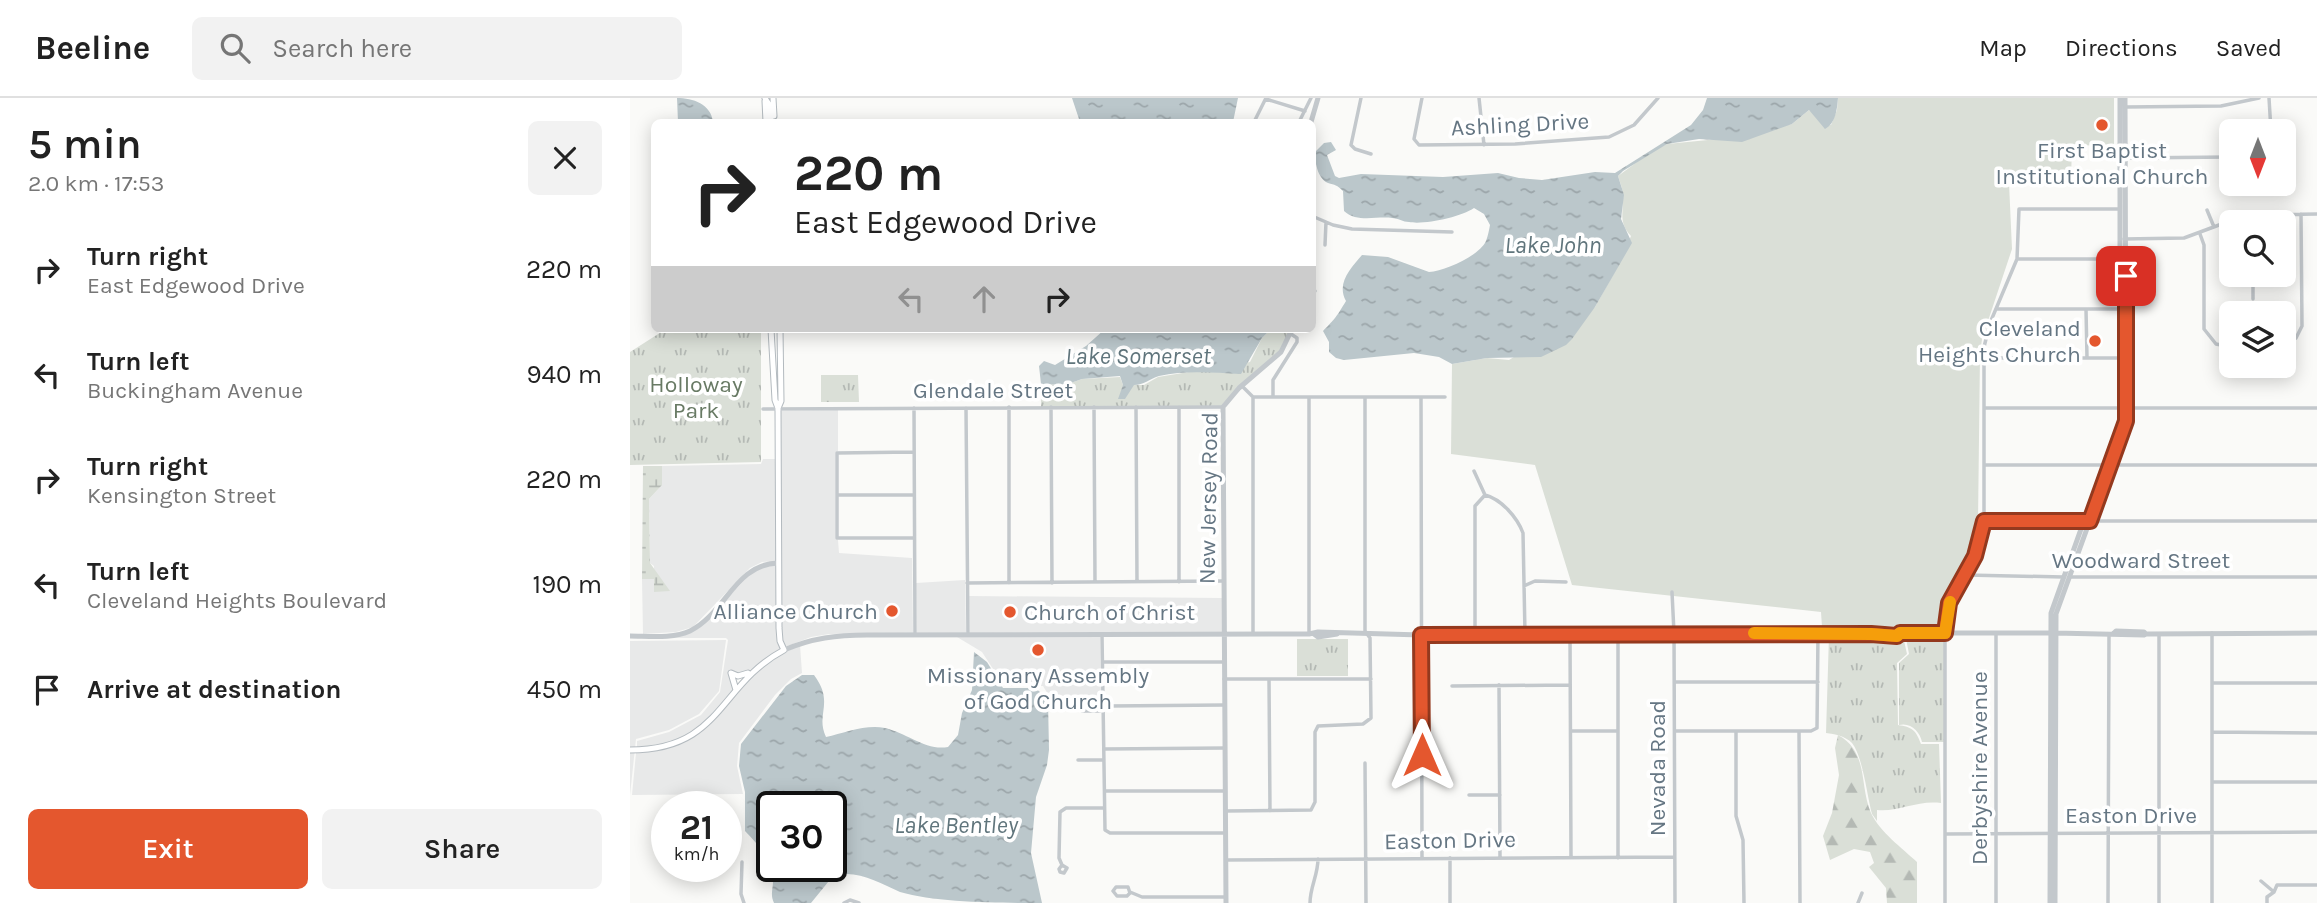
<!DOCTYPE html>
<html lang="en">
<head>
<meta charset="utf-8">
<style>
	:root { --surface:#fff; --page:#f2f2f2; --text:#222; --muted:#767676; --line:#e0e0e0; --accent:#e4572e }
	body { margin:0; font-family:Karla,sans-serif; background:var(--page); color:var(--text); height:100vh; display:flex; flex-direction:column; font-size:26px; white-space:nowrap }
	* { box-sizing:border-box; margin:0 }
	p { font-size:23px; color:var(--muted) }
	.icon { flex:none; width:38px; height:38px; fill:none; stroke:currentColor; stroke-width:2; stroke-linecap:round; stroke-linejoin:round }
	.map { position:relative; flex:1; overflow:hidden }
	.side { display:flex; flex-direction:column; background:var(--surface); width:630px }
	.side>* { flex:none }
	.banner { position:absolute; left:21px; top:21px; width:665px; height:214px; border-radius:10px; box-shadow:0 4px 18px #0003; background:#fff; color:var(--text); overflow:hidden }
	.needle { width:46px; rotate:180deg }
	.tools { position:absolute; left:1589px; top:21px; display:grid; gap:14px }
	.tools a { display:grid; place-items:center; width:77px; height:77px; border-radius:10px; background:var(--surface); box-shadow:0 4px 18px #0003; font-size:35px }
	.speed { position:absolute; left:21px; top:693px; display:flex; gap:14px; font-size:35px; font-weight:700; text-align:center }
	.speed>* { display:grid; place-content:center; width:91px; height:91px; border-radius:50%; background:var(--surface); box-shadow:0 4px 18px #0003; line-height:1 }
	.speed small { font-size:18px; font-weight:400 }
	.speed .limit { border:4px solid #111; border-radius:10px; background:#fff; color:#111 }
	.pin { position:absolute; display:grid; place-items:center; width:60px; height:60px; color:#fff; margin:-30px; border-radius:14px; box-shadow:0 4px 10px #0006 }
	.me { position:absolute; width:77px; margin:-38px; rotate:0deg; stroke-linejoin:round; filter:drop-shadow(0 0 5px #0008) }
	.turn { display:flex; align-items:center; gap:24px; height:147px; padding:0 28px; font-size:32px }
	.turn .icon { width:91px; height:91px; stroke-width:2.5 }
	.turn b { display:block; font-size:49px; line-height:60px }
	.lanes { display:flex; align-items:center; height:66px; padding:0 28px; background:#0003; justify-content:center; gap:35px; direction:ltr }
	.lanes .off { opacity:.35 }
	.round { display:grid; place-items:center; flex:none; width:74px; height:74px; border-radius:10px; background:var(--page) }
	.headline { display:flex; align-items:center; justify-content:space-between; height:119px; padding:0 28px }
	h1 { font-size:42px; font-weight:600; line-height:52px }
	.action { display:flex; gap:14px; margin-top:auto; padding:14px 28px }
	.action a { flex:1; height:80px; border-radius:10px; background:var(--accent); color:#fff; font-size:28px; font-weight:600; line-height:80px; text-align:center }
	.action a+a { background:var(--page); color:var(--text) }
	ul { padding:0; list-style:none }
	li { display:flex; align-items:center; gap:21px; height:105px; padding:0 28px }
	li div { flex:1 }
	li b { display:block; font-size:26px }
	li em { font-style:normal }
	header { display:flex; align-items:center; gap:42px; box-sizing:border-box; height:98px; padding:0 35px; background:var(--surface); border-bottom:2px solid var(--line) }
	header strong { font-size:33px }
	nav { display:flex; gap:38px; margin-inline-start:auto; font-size:24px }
	.search { width:490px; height:63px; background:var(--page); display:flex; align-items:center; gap:18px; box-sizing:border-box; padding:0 24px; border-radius:10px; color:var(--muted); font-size:26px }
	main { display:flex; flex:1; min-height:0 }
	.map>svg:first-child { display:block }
</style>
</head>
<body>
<header>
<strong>Beeline</strong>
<div class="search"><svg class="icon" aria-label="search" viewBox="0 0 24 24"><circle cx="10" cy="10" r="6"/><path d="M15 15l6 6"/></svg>Search here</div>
<nav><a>Map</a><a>Directions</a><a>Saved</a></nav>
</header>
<main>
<section class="side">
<div class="headline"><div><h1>5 min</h1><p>2.0 km · 17:53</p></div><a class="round"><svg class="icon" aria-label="close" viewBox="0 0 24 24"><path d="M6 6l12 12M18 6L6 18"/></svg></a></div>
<ul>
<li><svg class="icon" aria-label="right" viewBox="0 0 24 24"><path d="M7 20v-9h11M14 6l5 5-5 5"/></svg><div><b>Turn right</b><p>East Edgewood Drive</p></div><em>220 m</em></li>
<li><svg class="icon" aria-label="left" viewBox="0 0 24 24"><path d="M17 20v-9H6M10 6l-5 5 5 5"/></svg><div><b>Turn left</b><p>Buckingham Avenue</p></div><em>940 m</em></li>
<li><svg class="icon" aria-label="right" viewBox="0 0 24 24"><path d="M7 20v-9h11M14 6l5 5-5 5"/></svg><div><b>Turn right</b><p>Kensington Street</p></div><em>220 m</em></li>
<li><svg class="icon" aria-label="left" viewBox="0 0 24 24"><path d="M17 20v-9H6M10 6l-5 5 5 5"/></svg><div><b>Turn left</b><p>Cleveland Heights Boulevard</p></div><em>190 m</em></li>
<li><svg class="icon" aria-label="arrive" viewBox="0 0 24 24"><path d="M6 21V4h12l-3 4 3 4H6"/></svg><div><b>Arrive at destination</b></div><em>450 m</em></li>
</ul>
<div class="action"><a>Exit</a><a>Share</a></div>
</section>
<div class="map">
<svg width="1687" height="805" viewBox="0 0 1687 805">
	<defs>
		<pattern id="forest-firs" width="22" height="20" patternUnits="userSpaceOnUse" patternTransform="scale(1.75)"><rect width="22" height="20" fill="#dadfd7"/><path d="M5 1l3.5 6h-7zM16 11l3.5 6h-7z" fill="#b4b9b4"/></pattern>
		<pattern id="wetland-marsh" width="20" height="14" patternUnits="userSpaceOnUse" patternTransform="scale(1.75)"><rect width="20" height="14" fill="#dadfd7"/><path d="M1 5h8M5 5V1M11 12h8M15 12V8" fill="none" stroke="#b4b9b4"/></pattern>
		<pattern id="park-tufts" width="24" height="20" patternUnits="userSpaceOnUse" patternTransform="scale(1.75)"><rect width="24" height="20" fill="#dadfd7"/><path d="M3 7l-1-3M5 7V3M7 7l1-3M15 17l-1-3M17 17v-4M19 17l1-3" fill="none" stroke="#b4b9b4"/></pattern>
		<pattern id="water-ripples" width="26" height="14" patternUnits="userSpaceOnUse" patternTransform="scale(1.75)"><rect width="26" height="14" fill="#bbc7cb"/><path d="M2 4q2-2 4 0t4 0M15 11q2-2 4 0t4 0" fill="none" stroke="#9ca6aa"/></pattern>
	</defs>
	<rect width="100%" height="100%" fill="#fafaf8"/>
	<path fill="#e8e9e9" d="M208,312v41l-3,2v85l3,2 1,13 73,5 1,75 -84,1 -18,3 -26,10 -3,-6 -2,-230z
		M133,361h13v102l-14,1 -12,6 -57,59 -17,5 -33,2 -1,-55h12v-13l-4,-3 -1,-64 13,-14v-19l99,-2z
		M147,467l4,84 -31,21 -10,4 -11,-3 5,18 -12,17 -30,27 -21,10 -34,5v-7l32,-9 32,-17 19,-23 8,-52 -2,-2h-96l46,-1 32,-18 44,-47 6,-4z
		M335,482l1,53h-49l-1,-50z
		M339,498l253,2v34l-252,1z
		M327,539h143l1,63 -50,-1 -8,-13h-39l-22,-34z
		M96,542l-7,51 -20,23 -30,16 -33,9 -6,56v-154z
		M170,547l2,28 -11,6 -16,16 -36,48 -2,23 6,28 -111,1 4,-42 25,-3 33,-13 22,-18 22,-29 35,-32z"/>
	<path fill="#dadfd7" d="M1208,0h276v48l-42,-1 -1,35 -62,3 3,66 -30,90 -2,15 -2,168 -7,28 -31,76 -118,1 -1,-15 -249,-27 -37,-120 -84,-11 1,-90 35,-6 22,2 86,-53 23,-41 13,-30c-12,-13 -8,-21 -8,-37 1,-8 -3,-16 -5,-23l34,-25 15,-7 41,-4 84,-16 17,-14 22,15 6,-15z"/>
	<path fill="url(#forest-firs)" d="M1208,637c31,17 21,50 33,78 9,19 31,35 46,49v41h-30l-1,-15 -17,-21 5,-4 -4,-11 -16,-3 -24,11 -7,-24 9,-23 7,-38 -4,-27z"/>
	<path fill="url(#wetland-marsh)" d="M13,368h19v19l-13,14 1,64 20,28 -16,1v-13h-12z"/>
	<path fill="url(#park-tufts)" d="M36,231h95v133l-131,3v-113z
		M641,231h16l4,5 -6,12 -62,61h-182v-23l24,1 17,-6 38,-2 3,8h21l14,-8 92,-15 12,-24z
		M191,277h37l1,27h-38z
		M1275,535h40v109h-23c-2,-10 -11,-20 -23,-17v-62l10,-9z
		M1199,537l68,3 6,-2 4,18 -10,9 1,62c14,2 18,5 23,19h18l2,59c-24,-3 -41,9 -64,7v11l-5,-7c-5,-18 -9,-57 -20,-71 -7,-7 -17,-9 -26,-10z
		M667,541h51v37h-51z"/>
	<path fill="url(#water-ripples)" fill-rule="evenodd" d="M47,0c16,0 34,6 36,24h-35z
		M442,0h166l-5,24h-153z
		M1077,0h131c-1,11 -2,25 -13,31l-16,-19 -17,14 -50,18 -43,-3 -32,5 -44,27 -5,5 6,19 -3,24 11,24 -37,64 -23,32 -6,6 -25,12 -54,1 -35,6 -13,-7 -25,-4 -70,7 -8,-2 -7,-6v-10l-6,-11c12,-12 14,-15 23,-30 -10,-18 5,-33 16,-46l26,2 41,15c16,-1 50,-16 57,-31 2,-5 3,-11 4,-16l-6,-11 -10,-6c-13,9 -50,17 -65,14 -6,0 -11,-4 -17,-4 -16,-2 -35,5 -48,-7l-1,-20c-6,-6 -8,-6 -15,-8 -11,-5 -12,-20 -14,-30l10,-10 7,-1 5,8 -9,5 8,21 4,2 22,-4 82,3 55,-4 21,5 23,2 53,-8 20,1 76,-48 12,-15z
		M475,231h166l-9,9 -21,36c-27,-1 -55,-4 -82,2 -10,3 -15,9 -25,9l-9,14h-7l5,-14 -3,-9 -38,3 -17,6 -24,-1 -2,-18 5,-5 11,4 31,-19z
		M344,554l13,10 16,26h29l7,3 9,10 1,49 -2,15 -11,32 -5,56 11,50c-41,0 -105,0 -142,-11 -21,-9 -43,-23 -67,-16l-22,27h-37c-4,-8 -1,-14 -1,-22 0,-22 -15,-36 -28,-50v-39l-6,-26 2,-22 45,-58 16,-11h12c21,28 1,39 12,62 18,-4 40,-13 59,-9 22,5 41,23 63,19l10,-12 4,-22 10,-23zM142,709h59v59h-59z"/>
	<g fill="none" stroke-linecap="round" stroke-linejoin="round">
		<g stroke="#b3babf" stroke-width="7">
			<path id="secondary" d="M135,0l5,8 1,16
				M143,0l1,18
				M135,3l1,21
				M141,231l4,71 3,8
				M106,592l-5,-17 7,3 10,-3
				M0,652c92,0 88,-65 154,-100l-4,-9 -1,-13 -1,-220 3,-7 -1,-72"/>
		</g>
		<path stroke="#c3c8cc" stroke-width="3.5" d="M731,0l-10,47 4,4 16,5
			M792,0l-8,41 5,6 96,-1 94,-7 25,-12 24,-27
			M849,0l5,47
			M1639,0l2,33
			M636,1l39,12
			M1496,9l95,-1 38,-8
			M624,24l12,-24
			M669,24l12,-24
			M1495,60l106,-1
			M1654,66l2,2
			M1577,112l7,17
			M682,118l21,9 19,4 100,3
			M1570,136l4,11v84l12,15 15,3
			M1494,141l60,-1 62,-23 71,-1
			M695,147l1,-23
			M1387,161h103
			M682,193h3
			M1623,201v-24
			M1366,211h124
			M1456,211l1,49
			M1654,248l12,-8 6,-12 -1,-112
			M1354,260h136
			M612,288l11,11h192
			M623,299v237
			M643,299v-17l24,-38v-4l-6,-4
			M679,299v237
			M791,299l1,462
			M379,309v176
			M421,309l1,176
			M464,309l1,175
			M506,309l1,175
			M549,309v175
			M284,310l1,227
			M336,310l2,227
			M1354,310h135
			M1497,310h190
			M133,311l460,-2
			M283,354l-76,1v85h77
			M1354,367h333
			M844,373l11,24
			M207,397h77
			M855,397c16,4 32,22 38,38l2,101
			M1354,423h333
			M1336,477l97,2
			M1441,479h246
			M337,485l257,-2
			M894,488l11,-5 31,1
			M1042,494l2,41 1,270
			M845,536v-128l10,-11
			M472,537l3,195 5,3h115
			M940,537l1,222
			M473,564h120
			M594,581h147
			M639,581l1,132
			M1044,584h144
			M1582,585h105
			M869,587l1,172
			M822,588l118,-1
			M452,613h18l9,-5 115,-1
			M941,633h47
			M1045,633h136l6,-3 1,-95
			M1106,633v85l7,24 1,63
			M1169,633l1,172
			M1582,634l105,1
			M474,651l121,-1
			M448,662h26
			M735,665l1,140
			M1582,684h105
			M475,693h120
			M839,697h31
			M596,713l85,-1 4,-8v-70l3,-6 45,-2 8,-6 -1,-80 -5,-7v-234
			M1316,736l371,-2
			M820,760v45
			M988,760v-225
			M596,762l449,-3
			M112,764l-1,32 3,9
			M432,767l5,3 -3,5 -4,-1 -1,-3 3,-4 -3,-7 1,-46 6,-4h38
			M1631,783l13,11
			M486,789h12l2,6 -3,3h-10l-4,-5z
			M500,794l12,5h84
			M214,805l6,-3 9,3
			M680,805c0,-16 8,-28 8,-44
			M1228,805l4,-10
			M1315,805v-284l4,-16 26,-47 9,-35v-174l6,-24 27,-64 2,-50h101
			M1366,805v-270
			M1478,805l1,-269
			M1529,805v-269
			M1582,805v-270
			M1637,805v-6l7,-5 3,-7h40"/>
		<path stroke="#c3c8cc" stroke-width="5" d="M681,24l7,-24
			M684,536l4,3 19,-3
			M1241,536l26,2 3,-3
			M1483,536l3,-3 28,1 2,2
			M0,538c18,0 43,3 60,-5 35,-17 45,-67 88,-68
			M154,552c28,-12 53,-15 83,-15l442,-1 9,-2 103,3 450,-1 26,-2 8,1h150l89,2 2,-1 171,-1
			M596,805l-3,-496 16,-19 42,-36 11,-23
			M1420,805l1,-290 69,-193v-322
			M1425,805l1,-289 70,-193 -1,-323"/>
		<use href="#secondary" stroke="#fff" stroke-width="5"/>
	</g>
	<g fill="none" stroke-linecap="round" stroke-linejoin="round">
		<g stroke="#94391e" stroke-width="18">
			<path id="route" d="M792,657l-1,-120 450,-1 26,2 3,-3h45l4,-30 26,-47 9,-35h106l36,-100v-145"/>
		</g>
		<use href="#route" stroke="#e4572e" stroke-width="12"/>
		<path stroke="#f59e0b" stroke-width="12" d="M1124,535l117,1 26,2 3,-3h45l5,-31"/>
	</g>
	<g fill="#e4572e" stroke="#fff" stroke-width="2.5">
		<circle cx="1472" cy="27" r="7"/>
		<circle cx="1465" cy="243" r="7"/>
		<circle cx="262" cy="513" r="7"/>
		<circle cx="380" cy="514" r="7"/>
		<circle cx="408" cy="552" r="7"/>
	</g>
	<g text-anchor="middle" stroke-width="7" stroke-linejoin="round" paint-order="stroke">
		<g font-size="23" fill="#657683" stroke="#fff">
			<text transform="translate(890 26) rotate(-3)" y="8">Ashling Drive</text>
			<text x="363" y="300">Glendale Street</text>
			<text transform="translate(578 400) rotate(-89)" y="8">New Jersey Road</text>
			<text x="1511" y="470">Woodward Street</text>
			<text transform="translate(1027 670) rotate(-90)" y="8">Nevada Road</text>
			<text transform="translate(1349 670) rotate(-90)" y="8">Derbyshire Avenue</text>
			<text x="1501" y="725">Easton Drive</text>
			<text transform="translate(820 742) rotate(-1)" y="8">Easton Drive</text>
		</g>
		<g font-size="23" fill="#657683" stroke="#fff">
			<text x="1472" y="60">First Baptist<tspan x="1472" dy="26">Institutional Church</tspan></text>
			<text x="1451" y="238" text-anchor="end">Cleveland<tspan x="1451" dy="26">Heights Church</tspan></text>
			<text x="248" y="521" text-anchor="end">Alliance Church</text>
			<text x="394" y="522" text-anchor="start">Church of Christ</text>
			<text x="408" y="585">Missionary Assembly<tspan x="408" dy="26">of God Church</tspan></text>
		</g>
		<g font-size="23" fill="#687a64" stroke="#fff">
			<text x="66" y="294">Holloway<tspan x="66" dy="26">Park</tspan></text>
		</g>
		<g font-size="24" font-style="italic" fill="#60757c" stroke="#fff">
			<text x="923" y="155">Lake John</text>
			<text x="508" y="266">Lake Somerset</text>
			<text x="326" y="735">Lake Bentley</text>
		</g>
	</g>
</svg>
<div class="tools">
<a><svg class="needle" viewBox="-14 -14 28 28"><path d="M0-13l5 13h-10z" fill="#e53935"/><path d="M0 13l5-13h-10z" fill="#767676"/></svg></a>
<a><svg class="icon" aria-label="search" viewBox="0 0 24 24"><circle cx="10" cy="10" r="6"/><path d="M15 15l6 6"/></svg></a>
<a><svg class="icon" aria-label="layers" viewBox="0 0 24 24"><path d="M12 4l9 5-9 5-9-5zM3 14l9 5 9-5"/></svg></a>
</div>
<div class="speed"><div>21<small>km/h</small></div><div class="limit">30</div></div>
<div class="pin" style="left:1496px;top:178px;background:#d93025"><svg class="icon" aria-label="arrive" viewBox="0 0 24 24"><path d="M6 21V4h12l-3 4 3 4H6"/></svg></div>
<svg class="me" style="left:792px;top:657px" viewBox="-20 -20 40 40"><path d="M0-17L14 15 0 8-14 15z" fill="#e4572e" stroke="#fff" stroke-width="4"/></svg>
<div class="banner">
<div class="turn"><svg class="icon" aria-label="right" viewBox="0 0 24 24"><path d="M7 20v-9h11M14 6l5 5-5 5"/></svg><div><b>220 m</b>East Edgewood Drive</div></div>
<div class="lanes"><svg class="icon off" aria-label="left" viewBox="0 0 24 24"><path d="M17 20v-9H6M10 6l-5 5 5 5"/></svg><svg class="icon off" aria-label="ahead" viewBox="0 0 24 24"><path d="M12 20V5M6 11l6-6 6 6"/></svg><svg class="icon" aria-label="right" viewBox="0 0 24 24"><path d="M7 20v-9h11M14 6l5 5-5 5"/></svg></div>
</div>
</div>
</main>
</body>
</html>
